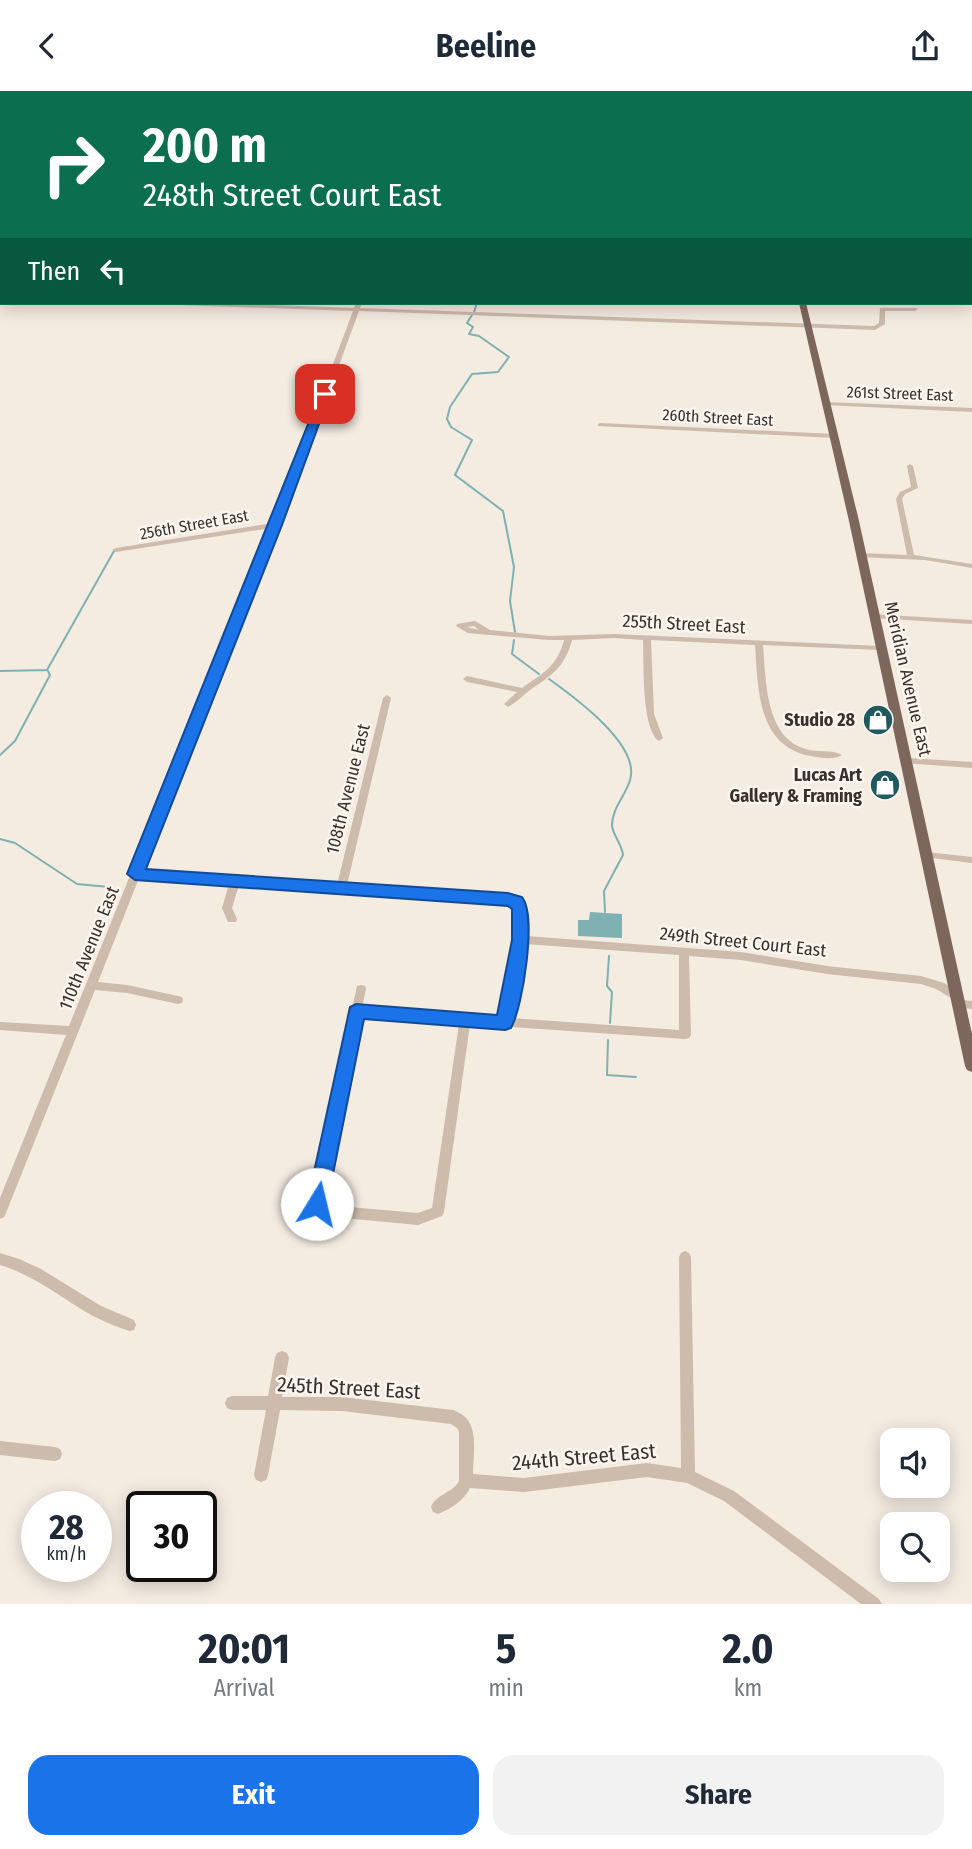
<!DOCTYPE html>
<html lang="en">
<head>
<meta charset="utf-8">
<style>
	:root { --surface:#fff; --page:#f2f2f3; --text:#1f2937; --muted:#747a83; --accent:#1a73e8 }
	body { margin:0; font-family:"Fira Sans Condensed",sans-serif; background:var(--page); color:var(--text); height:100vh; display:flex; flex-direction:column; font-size:26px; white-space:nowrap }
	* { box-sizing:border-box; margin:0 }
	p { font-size:23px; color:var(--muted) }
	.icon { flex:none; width:38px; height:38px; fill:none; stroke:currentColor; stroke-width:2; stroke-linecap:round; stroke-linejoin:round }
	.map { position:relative; height:1513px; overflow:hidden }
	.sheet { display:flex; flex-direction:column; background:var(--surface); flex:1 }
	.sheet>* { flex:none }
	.guide { position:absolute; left:0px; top:0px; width:973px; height:214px; box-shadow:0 4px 18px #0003; background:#0b6e4f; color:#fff; overflow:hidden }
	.fabs { position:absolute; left:880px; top:1337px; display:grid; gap:14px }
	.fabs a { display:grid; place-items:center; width:70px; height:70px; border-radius:14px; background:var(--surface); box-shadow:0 4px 18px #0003; font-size:35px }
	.speed { position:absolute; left:21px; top:1400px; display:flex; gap:14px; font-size:35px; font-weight:700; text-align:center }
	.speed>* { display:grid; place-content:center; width:91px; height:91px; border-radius:50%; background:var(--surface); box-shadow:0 4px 18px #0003; line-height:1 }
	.speed small { font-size:18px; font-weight:400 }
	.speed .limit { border:4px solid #111; border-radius:10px; background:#fff; color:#111 }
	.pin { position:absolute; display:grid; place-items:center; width:60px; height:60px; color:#fff; margin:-30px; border-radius:14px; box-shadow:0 4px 10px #0006 }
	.me { position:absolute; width:77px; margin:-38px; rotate:9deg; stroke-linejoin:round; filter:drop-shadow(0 0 5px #0008) }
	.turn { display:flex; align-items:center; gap:24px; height:147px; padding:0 28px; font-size:32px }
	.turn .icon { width:91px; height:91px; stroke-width:2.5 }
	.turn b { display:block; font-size:49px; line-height:60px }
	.then { display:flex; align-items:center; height:66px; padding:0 28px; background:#0003; gap:14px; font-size:26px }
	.eta { display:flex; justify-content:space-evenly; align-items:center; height:119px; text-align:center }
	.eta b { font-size:42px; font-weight:700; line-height:49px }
	.primary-button { display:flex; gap:14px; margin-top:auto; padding:14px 28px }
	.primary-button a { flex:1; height:80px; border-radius:21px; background:var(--accent); color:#fff; font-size:28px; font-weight:700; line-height:80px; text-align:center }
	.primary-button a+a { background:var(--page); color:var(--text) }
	header { display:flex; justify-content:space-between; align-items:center; height:91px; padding:0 28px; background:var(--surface); font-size:32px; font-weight:700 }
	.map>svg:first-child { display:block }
</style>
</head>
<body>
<header><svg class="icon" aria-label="back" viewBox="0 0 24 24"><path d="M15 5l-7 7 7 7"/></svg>Beeline<svg class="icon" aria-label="share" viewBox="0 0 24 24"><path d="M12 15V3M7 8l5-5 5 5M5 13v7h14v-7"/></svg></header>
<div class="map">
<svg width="972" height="1513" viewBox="0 0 972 1513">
	<rect width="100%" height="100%" fill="#f4ebe1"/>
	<path fill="#7fb0b2" d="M590,821l32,2v24l-44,-2v-16h11z"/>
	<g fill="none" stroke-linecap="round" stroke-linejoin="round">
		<path stroke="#7fb0b2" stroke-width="2" d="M882,0l2,2
			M474,221l3,-9
			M472,224l-5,8 6,4 -4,7 10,2 30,21 -11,15 -26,2 -22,33 -3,12 4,8 21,13 -17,35 48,36 11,56 -4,34 5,31
			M514,549l-2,14 27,20
			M0,580l47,-1 67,-119
			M549,588c25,18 92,66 81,101 -4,15 -18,28 -18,45 0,9 10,19 11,30l-19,36 1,21
			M0,664l15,-14 35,-66 -2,-4
			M0,748l15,4 62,41 32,3
			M609,865l-2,30 5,6 -2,31
			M608,949l-1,35 29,2"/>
		<path fill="#cdbbac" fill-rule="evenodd" d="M268,0h4l-1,2h-4z
			M424,0h4v2h-4z
			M0,58h2v2h-2z
			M971,60h1v2h-1z
			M0,123h2v3h-2z
			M0,203h2v4h-2z
			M176,212h41l137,5 2,-5h6l-2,5 514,18 5,-3 1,-15h37l1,1 -3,2h-30v13l-10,6 -516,-19 -79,214 -138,346 195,14 46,-187 4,-3 4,3 -44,187 169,12 4,1 6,12v26l215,16 86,14 94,10 23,7 18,11 1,3 -1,3 10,1v8l-17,-2 -1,-3 2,-3 -20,-12 -15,-5 -94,-10 -86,-14 -52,-4 2,79 -2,3 -4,1 -215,-15 -26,188 -2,4 -24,9 -96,-9 -4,-2 -7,-18 46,-210 4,-1 4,1 1,3 -4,19 138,10c6,-29 25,-88 13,-114l-274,-19 -7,23 5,11 -1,3h-8l-6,-14 7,-24 -90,-6 -41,104 29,3 51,11 4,1 1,3 -1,3 -4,1 -51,-11 -32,-3 -89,223 -2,4 -4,2v-21l66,-163 -66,-5v-8l69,4 202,-498 -155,24 -4,-2 4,-2 157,-25 80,-212 -174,-6zM525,853l154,11v75l-168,-12zM361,926l98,7 -27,184 -14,5 -92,-8 -3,-9z
			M826,311l146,6v4l-148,-7v-2z
			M600,332l234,11 3,2 -3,2 -236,-12v-2z
			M910,373l3,2 5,22 -13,6 -3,5 12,56 58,9v4l-47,-8 -65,-3 -4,-2 4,-2 47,2 -11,-56 4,-7 11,-5 -4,-21z
			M871,523l101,6v4l-98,-6h-3z
			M475,530l15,9 59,6 65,-2 266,12 4,2 -4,2 -117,-5c3,34 2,93 43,104 11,4 27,0 36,6 -7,5 -21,3 -31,1 -54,-9 -53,-68 -56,-111l-104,-5 3,74 9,24 -4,3c-18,-12 -15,-79 -16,-101l-29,-2 -42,2c-7,27 -20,35 -42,50 -7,5 -14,13 -22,17l-4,-3 13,-12 -50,-10 -4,-3 4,-3 55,12c21,-15 35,-21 42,-48h-15l-81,-7 -12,-7 1,-2zM474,535l5,4 -12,-3z
			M907,667l65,4v6l-68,-5 -1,-2 1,-2z
			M927,761l45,5v6l-48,-6 -2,-2 2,-2z
			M685,1160l4,2 2,4 4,215 39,19 145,108 3,5h-21l-137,-103 -37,-18 -40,-6 -123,15 -54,-4c-6,13 -20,21 -32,26l-5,-2 -2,-5c5,-13 22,-14 28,-26v-49l-2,-4 -6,-4 -109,-13 -62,-1 -12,65 -2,5 -5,2 -5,-2 -2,-5 12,-65h-34l-5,-2 -2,-5 2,-5 5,-2h36l7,-38 2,-5 5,-2 5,2 2,5 -7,39h60l111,13c5,2 11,5 14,9 11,13 6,39 6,55l51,4 123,-15 34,5 -2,-211 2,-4z
			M0,1162l19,6 22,10 60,37 33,14 2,5 -2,5 -5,1c-12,-4 -24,-9 -36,-15 -34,-19 -55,-39 -93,-51z
			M0,1350l55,6 5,2 2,5 -2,5 -5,2 -55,-6z"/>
		<path fill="#7d675c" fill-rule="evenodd" d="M741,0h4v2h-4z
			M799,212h7l53,218 113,513v38l-5,-2 -2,-4 -116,-545z"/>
	</g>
	<path fill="#1a73e8" stroke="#114b97" stroke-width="2" d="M321,301l9,2 -48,131 -136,344 362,24 14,4c15,19 1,109 -11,131l-6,2 -141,-11 -37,185 -3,7 -7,2 -7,-2 -3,-7 43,-197 6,-3 141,11 15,-75v-31l-4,-3 -373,-26 -8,-6z"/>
	<defs>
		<g id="shop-disc" transform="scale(1.575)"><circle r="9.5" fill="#1f5a5e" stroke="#fbf5ee"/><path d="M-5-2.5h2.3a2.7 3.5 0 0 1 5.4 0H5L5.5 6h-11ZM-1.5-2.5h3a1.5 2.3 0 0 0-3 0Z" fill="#fff"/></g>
	</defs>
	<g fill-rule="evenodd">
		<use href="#shop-disc" x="878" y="629"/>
		<use href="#shop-disc" x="885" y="694"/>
	</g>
	<g text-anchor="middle" stroke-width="5" stroke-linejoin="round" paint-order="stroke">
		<g font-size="16" fill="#3b302b" stroke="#fbf5ee">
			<text transform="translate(900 302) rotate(2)" y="6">261st Street East</text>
			<text transform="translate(718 326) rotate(3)" y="6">260th Street East</text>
			<text transform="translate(194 433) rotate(-10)" y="6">256th Street East</text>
		</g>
		<g font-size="18" fill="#3b302b" stroke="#fbf5ee">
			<text transform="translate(684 533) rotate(3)" y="6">255th Street East</text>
			<text transform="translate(908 588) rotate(77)" y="6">Meridian Avenue East</text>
			<text transform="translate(348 698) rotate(-76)" y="6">108th Avenue East</text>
			<text transform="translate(743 851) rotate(6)" y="6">249th Street Court East</text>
			<text transform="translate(89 857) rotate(-68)" y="6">110th Avenue East</text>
		</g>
		<g font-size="18" font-weight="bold" fill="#3b302b" stroke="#fbf5ee" text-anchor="end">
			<text x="855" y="635">Studio 28</text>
			<text x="862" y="690">Lucas Art<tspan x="862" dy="21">Gallery &amp; Framing</tspan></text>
		</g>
		<g font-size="21" fill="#3b302b" stroke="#fbf5ee">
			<text transform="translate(349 1297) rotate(3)" y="7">245th Street East</text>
			<text transform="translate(584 1366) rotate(-5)" y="7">244th Street East</text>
		</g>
	</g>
</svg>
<div class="fabs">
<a><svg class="icon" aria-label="sound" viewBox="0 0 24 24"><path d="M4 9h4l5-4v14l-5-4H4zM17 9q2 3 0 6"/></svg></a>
<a><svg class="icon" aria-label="search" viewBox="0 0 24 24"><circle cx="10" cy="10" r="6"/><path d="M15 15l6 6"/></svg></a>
</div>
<div class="speed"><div>28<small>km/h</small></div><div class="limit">30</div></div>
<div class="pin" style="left:325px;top:303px;background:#d93025"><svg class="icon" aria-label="arrive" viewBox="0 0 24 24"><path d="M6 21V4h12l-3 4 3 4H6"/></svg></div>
<svg class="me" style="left:317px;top:1113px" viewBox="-20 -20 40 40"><circle r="19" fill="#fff"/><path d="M0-13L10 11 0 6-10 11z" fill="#1a73e8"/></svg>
<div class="guide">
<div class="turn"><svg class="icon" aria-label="right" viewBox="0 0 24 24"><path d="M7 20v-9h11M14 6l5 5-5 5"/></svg><div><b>200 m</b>248th Street Court East</div></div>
<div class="then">Then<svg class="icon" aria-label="left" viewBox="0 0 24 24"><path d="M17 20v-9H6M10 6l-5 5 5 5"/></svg></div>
</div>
</div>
<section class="sheet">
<div class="eta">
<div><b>20:01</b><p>Arrival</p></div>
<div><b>5</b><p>min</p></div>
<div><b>2.0</b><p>km</p></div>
</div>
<div class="primary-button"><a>Exit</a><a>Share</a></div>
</section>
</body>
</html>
